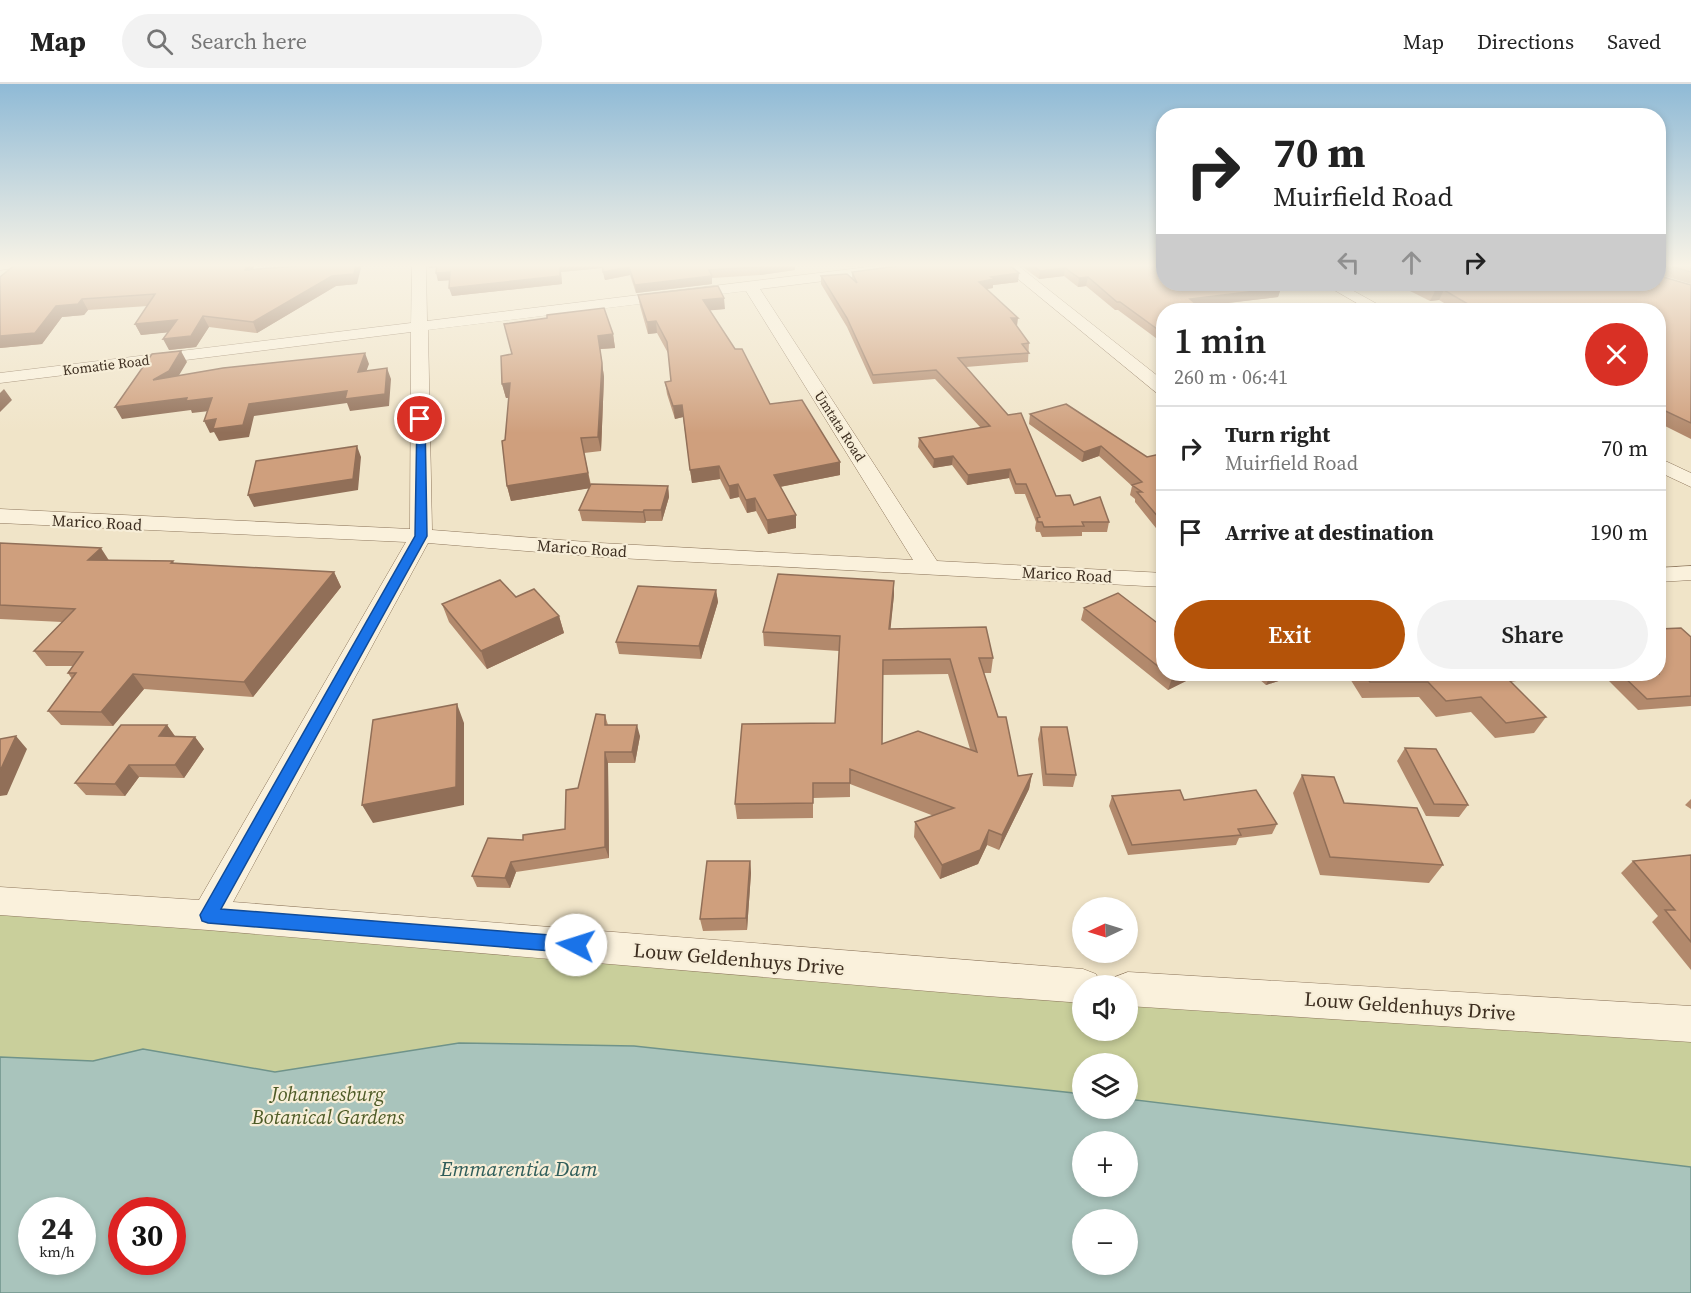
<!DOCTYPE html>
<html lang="en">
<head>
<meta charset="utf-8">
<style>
	:root { --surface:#fff; --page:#f2f2f2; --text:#222; --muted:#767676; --line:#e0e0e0; --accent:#b45309 }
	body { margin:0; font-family:"Source Serif 4",serif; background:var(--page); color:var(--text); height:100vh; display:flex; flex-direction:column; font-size:22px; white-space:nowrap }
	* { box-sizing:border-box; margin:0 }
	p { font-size:20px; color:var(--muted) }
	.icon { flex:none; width:33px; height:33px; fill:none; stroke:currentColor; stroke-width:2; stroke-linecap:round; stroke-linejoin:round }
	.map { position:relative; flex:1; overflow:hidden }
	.sheet { position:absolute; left:1156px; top:219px; width:510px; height:378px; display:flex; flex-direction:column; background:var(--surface); border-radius:24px; box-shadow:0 3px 9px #0003 }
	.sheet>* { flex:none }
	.top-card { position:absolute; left:1156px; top:24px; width:510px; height:183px; border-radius:24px; box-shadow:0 3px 9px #0003; background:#fff; color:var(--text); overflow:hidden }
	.needle { width:39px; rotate:266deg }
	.buttons { position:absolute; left:1072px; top:813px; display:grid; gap:12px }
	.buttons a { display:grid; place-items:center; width:66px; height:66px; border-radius:50%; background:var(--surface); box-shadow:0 3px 9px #0003; font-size:30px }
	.speed { position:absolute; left:18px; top:1113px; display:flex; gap:12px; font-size:30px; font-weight:700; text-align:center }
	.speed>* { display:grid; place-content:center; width:78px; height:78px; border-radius:50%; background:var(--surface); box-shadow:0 3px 9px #0003; line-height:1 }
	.speed small { font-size:15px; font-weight:400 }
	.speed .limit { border:9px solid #d22; background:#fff; color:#111 }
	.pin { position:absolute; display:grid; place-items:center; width:51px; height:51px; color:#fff; margin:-26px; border:3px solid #fff; border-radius:50%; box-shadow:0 2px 6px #0007 }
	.me { position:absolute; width:66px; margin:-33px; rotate:275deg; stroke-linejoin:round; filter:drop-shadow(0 0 4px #0008) }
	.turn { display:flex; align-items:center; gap:21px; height:126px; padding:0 18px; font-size:27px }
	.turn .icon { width:78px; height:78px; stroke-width:2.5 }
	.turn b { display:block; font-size:42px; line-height:51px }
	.lanes { display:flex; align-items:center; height:57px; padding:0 18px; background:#0003; justify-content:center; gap:30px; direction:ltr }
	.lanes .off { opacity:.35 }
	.round { display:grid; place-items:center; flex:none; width:63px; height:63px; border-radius:32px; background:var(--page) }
	.overview { display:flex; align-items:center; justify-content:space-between; height:102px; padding:0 18px }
	h1 { font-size:36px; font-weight:600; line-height:45px }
	.action { display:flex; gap:12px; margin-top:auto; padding:12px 18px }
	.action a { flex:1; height:69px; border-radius:36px; background:var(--accent); color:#fff; font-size:24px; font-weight:600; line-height:69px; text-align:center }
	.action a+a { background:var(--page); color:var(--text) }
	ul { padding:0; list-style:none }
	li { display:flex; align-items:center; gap:18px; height:84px; padding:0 18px; border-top:2px solid var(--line) }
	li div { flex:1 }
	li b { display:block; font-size:22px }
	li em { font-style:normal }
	header { display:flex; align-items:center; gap:36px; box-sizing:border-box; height:84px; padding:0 30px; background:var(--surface); border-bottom:2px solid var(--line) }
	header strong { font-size:28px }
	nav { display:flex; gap:33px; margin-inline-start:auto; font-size:21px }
	.search { width:420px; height:54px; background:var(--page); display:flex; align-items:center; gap:15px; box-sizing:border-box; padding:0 21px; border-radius:33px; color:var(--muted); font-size:22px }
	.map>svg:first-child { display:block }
</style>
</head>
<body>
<header>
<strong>Map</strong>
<div class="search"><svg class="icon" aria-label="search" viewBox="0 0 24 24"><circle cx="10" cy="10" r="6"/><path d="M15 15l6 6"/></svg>Search here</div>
<nav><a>Map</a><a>Directions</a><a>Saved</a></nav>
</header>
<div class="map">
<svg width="1691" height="1209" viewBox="0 0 1691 1209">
	<rect width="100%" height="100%" fill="#f0e4c8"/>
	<path fill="#c9cf9b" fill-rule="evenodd" d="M0,809l1083,93v44h45v-42l563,50v255h-1691zM1083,980h45v44h-45zM1083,1058h45v44h-45zM32,1126h50v52h-50zM122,1126h50v52h-50zM1083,1136h45v44h-45z"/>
	<path fill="#a9c4bc" stroke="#6f938a" stroke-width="1.5" fill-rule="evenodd" d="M459,959l175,3 449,48v14h45v-9l563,68v126h-1691v-236l93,4 50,-12 132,23zM1083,1058h45v44h-45zM32,1126h50v52h-50zM172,1126v52h-50v-52zM1083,1136h45v44h-45z"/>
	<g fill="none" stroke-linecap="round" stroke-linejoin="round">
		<g stroke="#8d765c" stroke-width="1">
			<path id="street" d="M412,180h14l1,57 465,-57h43l-7,4 -168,21 177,272 227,12v14l-564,-30 -172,-14 -195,359 850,67 13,5 5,12h-18v17l-96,-7 -779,-66 -208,-15v-28l199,13 207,-358 -406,-19v-14l410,20 1,-197 -411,51v-10l411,-50zM746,207l167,269 -313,-17 -168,-13 -4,-200z
				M1000,180h16l148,117v14l-6,-1z
				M1324,200h17l47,26h-19z
				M1659,374l32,15v14l-32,-15z
				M1691,482v14l-32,2v-14z
				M1128,888l563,34v36l-563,-36v-20h-16l3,-9z"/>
		</g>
		<g stroke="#6f573f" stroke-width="1">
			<path id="secondary" d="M0,180h19l-3,4 -16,2z"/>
		</g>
		<use href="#street" fill="#faf1dc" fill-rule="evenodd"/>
		<use href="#secondary" fill="#faf1dc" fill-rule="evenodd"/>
	</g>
	<path fill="#b2896c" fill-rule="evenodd" d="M428,180h367v6l-35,5 -48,3v6l-76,9 -6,-18 -25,5 -3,-12 -41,4 1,12 -110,12 -2,-16 -12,1 -1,-14 -8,1z
		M1019,180h145l117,24 -3,9 -114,13v34l-46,-34h-3l-29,-24 -8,1 -14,-11 -25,3z
		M1659,180h32v20l-30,-9 -1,1 31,9v154l-32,-16v-113h-203l-17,-10 -9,1 -34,-17h263z
		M253,186l104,14 -21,2 -79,47 -48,-6 -13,20 -27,3 -1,-18 -27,3 -6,-11 13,-18 -60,4 -4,5 -22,2 -20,27 -42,4v-71z
		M852,188l166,10 -25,3v3l-6,1 30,37 12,17 -1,19 -62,5 90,129 53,26 -2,10h-25v4l-40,1 -2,-5h-4l-1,-4 1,-6 -11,-28h-10l-6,-16 -42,7 -15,-20 -19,3 -15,-21 1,-9 62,-10 -46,-49 -62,5 -26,-57 -26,-43v-8l31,3z
		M638,211l87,14 -15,1 60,94 70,71 -60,12 16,41 -28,6 -12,-23 -9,2 -8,-16 -9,2 -10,-20 -28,4 -9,-66 -8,2 -8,-25 -2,-12 6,-1 -3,-28 -11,-20 -9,1 -8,-28z
		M547,234l66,16 2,14 -15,1 4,28 -3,74 -17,2 7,32 77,1 1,11 -7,24h-16l-1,2 -63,-2 -3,-11 10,-22 -78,13 -4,-15 -2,-46 4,-42h-3l-4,-14 10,-30z
		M1030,330l117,43 17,-1v82l-29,-36v-3l-5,-4 2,-9 -33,-30 -17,6 -53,-38z
		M0,459l109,17 64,1 1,2 160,9 7,15 -88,110 -109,-8 -31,37 -52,-1 -13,-14 24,-32 -4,-6 5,-7h-27l-12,-15 28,-29 -62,-3z
		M716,506l2,12 -17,57 -82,-5 -3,-12z
		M894,511l-4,34 103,29 -2,15h-7l14,44 20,59 14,-2 -3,15 -30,61 -12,-5 -9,19 -38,15 -26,-42 1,-15 19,-6 -84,-32v13l-37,1v20l-76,1 -2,-15 100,-81 4,-72 -75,-5 -1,-14zM948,590l22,75 -88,-5v-69z
		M442,520l117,12 5,17 -77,36 -38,-47z
		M1084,524l80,20v46h36l-32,16 -87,-70z
		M1691,553v69l-53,4 -36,-36h57z
		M1253,590h47l-34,11z
		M1347,590h180l-5,6 -11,2 35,35 -12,16 -39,5 -24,-26 -35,5 -17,-20 -57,1z
		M605,631l3,10 32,11 -5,27h-27l1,95 -93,14 -6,16 -33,-1 -5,-11 51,-36 42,-11 13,-41z
		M167,641l8,11 20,1 9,12 -20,29 -45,-1 -14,19 -39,-1 -11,-12z
		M1041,643l35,48 -3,12 -30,-1 -5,-47z
		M1405,664l63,57 -9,12 -33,-1 -29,-55z
		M1302,691l42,28 99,62 -14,18 -109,-8 -27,-82z
		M1112,712l72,4 93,24 -5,10 -33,4 -3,7 -108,10 -19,-49z
		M1691,715v10l-6,-4z
		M1691,771v115l-39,-48 6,-6 -37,-43 12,-12z
		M750,777l1,12 -4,57 -44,1 -3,-12z"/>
	<path fill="#916f58" d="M247,180h8l-6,16 -4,-10z
		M356,180h6l-5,20 -21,2 -79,47 -4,-11 79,-46z
		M428,180h11l1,2 -11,2z
		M560,180h41l1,4 -41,4 1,12 -110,12 -3,-8z
		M781,180h14v6l-35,5 -1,-8z
		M847,180h25l-25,3z
		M629,183l1,8 -25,5 -2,-8z
		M1065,184l-1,8 -25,3 1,-8z
		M450,188l3,8 -15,1 -2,-8z
		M1019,189l-1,9 -25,3v3l-14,2v-8l12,-5z
		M712,192v8l-76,9 -1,-8z
		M1088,193l-2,9 -8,1 1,-9z
		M1281,204l-3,9 -91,11 3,-9z
		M1444,206l-5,10 -9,1 5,-10z
		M724,214l1,11 -21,2 -1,-11z
		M82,215l6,11 -4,5 -22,2 -20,27 -42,4v-12l56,-30z
		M203,232l6,11 -13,20 -27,3 -6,-11z
		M1011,234h7l-1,8 -7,1z
		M177,236l5,11 -41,4 -6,-11z
		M656,237l1,12 -9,1 -1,-12z
		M613,250l2,14 -15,1 4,28 -3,74 -3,-14v-101z
		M181,267l6,11 -12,20 -22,-2z
		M365,269l4,11 -7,19 -4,-11z
		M387,284l4,11 -2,27 -39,5 -3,-8 -93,13 -5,21 -30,4 -5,-9 -4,1 -6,-12 45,-17z
		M510,299l4,14 -8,1 -4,-14z
		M4,305l8,11 -12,12v-19z
		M187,314h25l6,12 -26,3 -1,-3 -69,9 -7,-12z
		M682,321l1,12 -8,2 -2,-13z
		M357,362l4,11 -3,33 -104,17 -6,-12z
		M1101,362l-2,10 -17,6 2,-10z
		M953,372l-1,9 -19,3 1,-9z
		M840,378v13l-66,13v-13z
		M719,382l1,13 -28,4 -2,-13z
		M1010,385l-1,9 -42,7 1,-10z
		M588,389l3,15 -80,13 -4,-15z
		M738,400l1,13 -9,2 -1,-13z
		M668,402l1,11 -7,24 -1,-11z
		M755,414l1,13 -9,2 -1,-13z
		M644,426l2,11 -1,2 -2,-11z
		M796,431v13l-28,6 -1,-14z
		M101,464l9,14 -22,-2z
		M334,488l7,15 -88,110 -9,-15z
		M894,497v14l-5,49v-15z
		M716,506l2,12 -17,57 -2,-13z
		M559,532l5,17 -77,36 -6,-18z
		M133,590l11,15 -31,37 -12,-14z
		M1180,590h20l-32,16 4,-12z
		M1271,590h29l-34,11z
		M457,620l7,19v82l-91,18 -11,-18z
		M167,641l9,13 -17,-2z
		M637,641l3,11 -5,27 -3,-11z
		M16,652l11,13 -20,46 -7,1v-25z
		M195,653l9,12 -20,29 -9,-13z
		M605,668l3,11 1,95 -4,-11z
		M129,681l10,12 -14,19 -10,-12z
		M1032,690l-3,15 -30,61 3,-15z
		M989,746l-2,15 -9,19 -38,15 2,-14z
		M750,777l1,12 -4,57 -1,-12z
		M511,778l5,10 -6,16 -5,-10z"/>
	<path fill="#cf9f7d" stroke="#916f58" stroke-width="1.5" fill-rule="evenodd" d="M16,180h231l-2,6 67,-5v-1h44l-2,10 -22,2 -79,46 -50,-6 -12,20 -28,3 14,-19 -42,4 20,-30 -73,5 -4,5 -22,2 -21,27 -35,3v-59z
		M437,180h123v12l-111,12 1,-16 -14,1z
		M602,180h179l-22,3 -50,3 3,6 -77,9 -6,-18 -26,5z
		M913,180h95l11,9 -28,4 3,2 -15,3 39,36h-7l18,25 -7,1 7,9 -71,5 50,57 13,-2 35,83 14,-1 4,10 26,-8 9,25h-27l2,4 -40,1 -2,-5h-4l-1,-4 3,-1 -14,-33h-10l-6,-15 -42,6 -15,-19 -19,3 -15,-21 71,-12 -54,-56 -63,5 -26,-57 -26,-42 26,-2 10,9 -5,-11z
		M1031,180h133v20h108l9,4 -91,11 13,11h-39v24l-44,-32h-3l-29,-25 -9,1 -14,-10 -25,3z
		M1659,180h32v8l-28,-8v8l-4,1z
		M1659,190l1,2 31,9v138l-32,-15v-98h-181l-34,-20 -9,1 -15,-7h239z
		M718,202l6,12 -21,2 32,49h7l28,55 32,-4 38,62 -66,13 22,40 -29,5 -12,-22 -9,2 -8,-16 -9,2 -10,-20 -29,4 -8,-65 -9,1 -8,-24 6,-1 -4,-39 -11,-21 -9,1 -9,-27z
		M604,224l9,26 -15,2 4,27 -4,74 -17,1 7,35 -81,13 -5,-45 3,-1 5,-57 -8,1 -1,-28 11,-2 -8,-30 43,-6v-3z
		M181,267l-12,20 -16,9 70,-12 142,-15 -7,19 29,-4 -2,26 -40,5 2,-8 -98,13 -6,21 -30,4 3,-10 -12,2 8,-23 -26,3 1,-3 -72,9 37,-53z
		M1066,320l81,53 13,-3 4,2v68l-27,-32h5l-10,-7 10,-3 -41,-36 -17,6 -54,-38z
		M357,362l-4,33 -105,16 8,-34z
		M591,400l77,2 -7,24h-17l-1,2 -64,-2z
		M0,459l101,5 -13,12 85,1 -2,2 163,9 -90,110 -111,-8 -32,38 -53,-1 28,-38h-8l15,-21 -49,-1 41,-42 -75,-4z
		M778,490l116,7 -5,48 97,-2 7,31h-14l19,59h8l12,59 14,-2 -30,61 -13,-5 -9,20 -38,15 -27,-43 39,-14 -104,-39v14h-37v20l-78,1 7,-80 93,-1 5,-87 -77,-4zM950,575l27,93 -59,-21 -36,13 1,-84z
		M500,496l16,17 18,-8 25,27 -78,35 -39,-47z
		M638,502l78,4 -17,56 -83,-4z
		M1118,509l46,35v43l-80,-63z
		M1681,544l10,9v59l-44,3 -26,-25h38v-45z
		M1167,590h13l-8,4z
		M1364,590h139l43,43 -40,6 -25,-26 -35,4 -18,-19h-58z
		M457,620l-1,83 -94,18 11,-85z
		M596,630l9,1v10h32l-5,27h-27v95l-94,15 -6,16 -33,-2 16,-38 35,2v-5l42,-6 1,-39 12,-2z
		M121,641h46l-8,11 36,1 -20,28h-46l-14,19 -40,-1z
		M1041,643h26l9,48 -30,-1z
		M16,652l-16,35v-32z
		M1405,664l31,1 32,56 -34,-1z
		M1302,691l32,2 10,26 73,5 26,57 -113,-8z
		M1180,706l4,10 72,-10 21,34 -39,5 3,6 -109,10 -20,-49z
		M1691,771v87l-26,-32h10l-42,-49z
		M707,777h43l-4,57 -46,1z"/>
	<linearGradient id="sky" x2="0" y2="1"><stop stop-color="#8fbad6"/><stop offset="0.52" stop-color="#f8f3e6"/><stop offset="1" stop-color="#f8f3e6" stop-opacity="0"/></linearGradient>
	<rect width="1691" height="349" fill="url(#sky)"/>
	<path fill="#1a73e8" stroke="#114b97" stroke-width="1.5" d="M417,333l8,2 2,117 -206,373 355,28 6,3 3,5 -3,6 -6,2 -368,-30 -6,-2 -2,-6 215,-379z"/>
	<g text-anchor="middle" stroke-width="4.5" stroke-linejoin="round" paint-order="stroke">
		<g font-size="14" fill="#3d2e20" stroke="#f7eed8">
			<text transform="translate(106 281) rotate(-7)" y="5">Komatie Road</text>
			<text transform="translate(840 342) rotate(57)" y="5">Umtata Road</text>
		</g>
		<g font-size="16" fill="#3d2e20" stroke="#f7eed8">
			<text transform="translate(97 438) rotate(3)" y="6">Marico Road</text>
			<text transform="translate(582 464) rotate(4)" y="6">Marico Road</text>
			<text transform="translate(1067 490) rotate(3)" y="6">Marico Road</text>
		</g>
		<g font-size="20" fill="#3d2e20" stroke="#f7eed8">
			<text transform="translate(739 875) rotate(5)" y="7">Louw Geldenhuys Drive</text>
			<text transform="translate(1410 922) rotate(4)" y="7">Louw Geldenhuys Drive</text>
		</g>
		<g font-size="20" font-style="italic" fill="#4d5a26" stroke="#f7eed8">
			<text x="328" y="1017">Johannesburg<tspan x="328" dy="23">Botanical Gardens</tspan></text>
		</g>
		<g font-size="21" font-style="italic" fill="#2f5d5a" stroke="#f7eed8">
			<text x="519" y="1092">Emmarentia Dam</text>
		</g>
	</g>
</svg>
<div class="buttons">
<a><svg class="needle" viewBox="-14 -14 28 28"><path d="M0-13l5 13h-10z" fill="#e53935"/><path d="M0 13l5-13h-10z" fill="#767676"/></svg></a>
<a><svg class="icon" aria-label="sound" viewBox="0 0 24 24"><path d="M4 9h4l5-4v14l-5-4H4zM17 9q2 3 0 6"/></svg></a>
<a><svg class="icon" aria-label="layers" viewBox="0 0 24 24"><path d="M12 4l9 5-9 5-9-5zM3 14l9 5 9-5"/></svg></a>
<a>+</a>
<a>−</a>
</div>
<div class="speed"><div>24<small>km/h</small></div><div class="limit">30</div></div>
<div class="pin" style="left:420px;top:335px;background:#d93025"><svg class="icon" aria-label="arrive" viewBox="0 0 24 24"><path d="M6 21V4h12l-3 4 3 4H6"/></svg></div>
<svg class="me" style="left:576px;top:861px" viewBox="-20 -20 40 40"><circle r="19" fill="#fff"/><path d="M0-13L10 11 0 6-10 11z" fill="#1a73e8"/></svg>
<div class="top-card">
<div class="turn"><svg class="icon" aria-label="right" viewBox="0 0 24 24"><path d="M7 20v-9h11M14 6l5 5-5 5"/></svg><div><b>70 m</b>Muirfield Road</div></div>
<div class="lanes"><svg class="icon off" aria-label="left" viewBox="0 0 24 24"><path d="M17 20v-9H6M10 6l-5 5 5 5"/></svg><svg class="icon off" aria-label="ahead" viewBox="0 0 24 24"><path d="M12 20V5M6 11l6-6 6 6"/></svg><svg class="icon" aria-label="right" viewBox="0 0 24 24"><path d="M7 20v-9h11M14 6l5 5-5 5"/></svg></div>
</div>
<section class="sheet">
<div class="overview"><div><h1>1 min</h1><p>260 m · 06:41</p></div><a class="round" style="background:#d93025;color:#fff"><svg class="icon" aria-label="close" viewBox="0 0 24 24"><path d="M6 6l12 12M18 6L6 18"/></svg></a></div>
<ul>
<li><svg class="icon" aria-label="right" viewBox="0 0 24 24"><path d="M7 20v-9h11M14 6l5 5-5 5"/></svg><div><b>Turn right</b><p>Muirfield Road</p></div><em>70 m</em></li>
<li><svg class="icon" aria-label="arrive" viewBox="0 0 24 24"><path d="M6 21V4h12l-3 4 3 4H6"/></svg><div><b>Arrive at destination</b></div><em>190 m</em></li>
</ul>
<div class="action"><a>Exit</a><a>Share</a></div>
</section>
</div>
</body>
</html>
